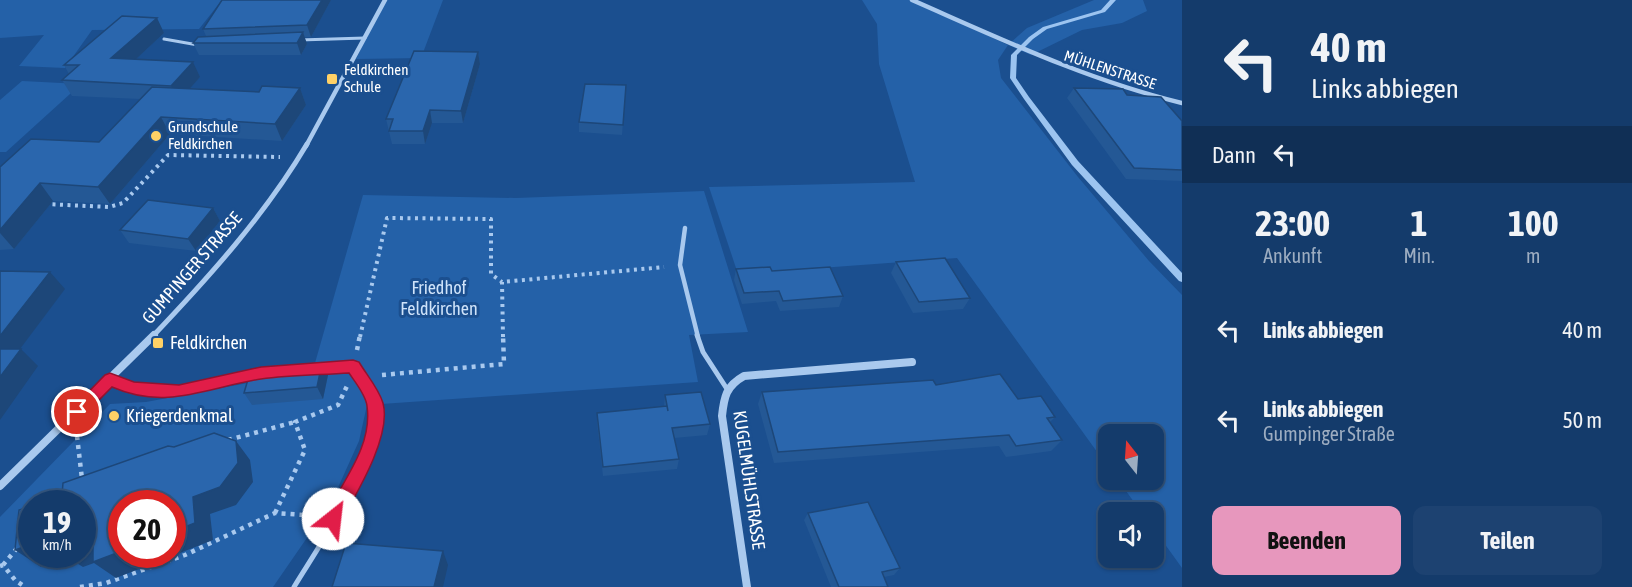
<!DOCTYPE html>
<html lang="de">
<head>
<meta charset="utf-8">
<style>
	:root { --surface:#143b6b; --page:#1d4271; --text:#f1f3f6; --muted:#9dadc1; --line:#33557e; --accent:#e797bd }
	body { margin:0; font-family:"Asap Condensed",sans-serif; background:var(--page); color:var(--text); height:100vh; display:flex; flex-direction:column; font-size:22px; white-space:nowrap }
	* { box-sizing:border-box; margin:0 }
	p { font-size:20px; color:var(--muted) }
	.icon { flex:none; width:33px; height:33px; fill:none; stroke:currentColor; stroke-width:2; stroke-linecap:round; stroke-linejoin:round }
	.map { position:relative; flex:1; overflow:hidden }
	.side { display:flex; flex-direction:column; background:var(--surface); width:450px }
	.side>* { flex:none }
	.hud { background:#143b6b; color:var(--text); overflow:hidden }
	.needle { width:39px; rotate:343deg }
	.fabs { position:absolute; left:1098px; top:424px; display:grid; gap:12px }
	.fabs a { display:grid; place-items:center; width:66px; height:66px; border-radius:12px; background:var(--surface); box-shadow:0 2px 4px #0004,0 0 0 2px var(--line); font-size:30px }
	.speed { position:absolute; left:18px; top:490px; display:flex; gap:12px; font-size:30px; font-weight:700; text-align:center }
	.speed>* { display:grid; place-content:center; width:78px; height:78px; border-radius:50%; background:var(--surface); box-shadow:0 2px 4px #0004,0 0 0 2px var(--line); line-height:1 }
	.speed small { font-size:15px; font-weight:400 }
	.speed .limit { border:9px solid #d22; background:#fff; color:#111 }
	.pin { position:absolute; display:grid; place-items:center; width:51px; height:51px; color:#fff; margin:-26px; border:3px solid #fff; border-radius:50%; box-shadow:0 2px 6px #0007 }
	.me { position:absolute; width:66px; margin:-33px; rotate:29deg; stroke-linejoin:round; filter:drop-shadow(0 0 4px #0008) }
	.turn { display:flex; align-items:center; gap:21px; height:126px; padding:0 30px; font-size:27px }
	.turn .icon { width:78px; height:78px; stroke-width:2.5 }
	.turn b { display:block; font-size:42px; line-height:51px }
	.then { display:flex; align-items:center; height:57px; padding:0 30px; background:#0003; gap:12px; font-size:22px }
	.eta { display:flex; justify-content:space-evenly; align-items:center; height:102px; text-align:center }
	.eta b { font-size:36px; font-weight:700; line-height:42px }
	.primary-button { display:flex; gap:12px; margin-top:auto; padding:12px 30px }
	.primary-button a { flex:1; height:69px; border-radius:12px; background:var(--accent); color:#111; font-size:24px; font-weight:700; line-height:69px; text-align:center }
	.primary-button a+a { background:var(--page); color:var(--text) }
	ul { padding:0; list-style:none }
	li { display:flex; align-items:center; gap:18px; height:90px; padding:0 30px }
	li div { flex:1 }
	li b { display:block; font-size:22px }
	li em { font-style:normal }
	main { display:flex; flex:1; min-height:0 }
	.map>svg:first-child { display:block }
</style>
</head>
<body>
<main>
<div class="map">
<svg width="1182" height="587" viewBox="0 0 1182 587">
	<rect width="100%" height="100%" fill="#1b4f8f"/>
	<path fill="#2461a8" fill-rule="evenodd" d="M0,0h222l-23,29 -107,1 -27,38 -46,-2 25,-31 -44,3z
		M385,0h58l-22,58 -65,1z
		M862,0h50l96,45 19,-17 67,-28h49l4,11 -25,12 -40,7 -51,25 -23,-10 -10,15 3,18 77,99 71,84 33,34v273l-28,-39v-16h-12l-24,-33h36v-45h-46v32l-151,-209 -219,16 -29,-87 206,-5 -36,-118 -2,-40z
		M22,81l59,3 -75,68h-6v-52z
		M704,191l44,141 -59,3 9,47 -331,23 -8,36 -28,62 -58,84h-273v-70l110,-113 36,-2 113,-21 52,-4 52,-182 153,3zM32,504h50v51h-50zM122,504h50v51h-50z"/>
	<g fill="none" stroke-linecap="round" stroke-linejoin="round">
		<path fill="#9cc4f0" fill-rule="evenodd" d="M1110,0h6l-11,12 -58,17 -14,10 -16,16 -1,23 13,19 49,64 104,112v9l-3,-1 -107,-116 -48,-66 -14,-21 1,-23 18,-18 14,-10 58,-17z"/>
		<path stroke="#a9c9ee" stroke-width="4" stroke-dasharray="3 4.5" stroke-linecap="butt" d="M45,204l64,3 14,-4 45,-48 112,2
			M360,337l27,-119 104,1v55l11,8
			M503,337l-1,-55 162,-15"/>
		<path stroke="#a9c9ee" stroke-width="4.5" stroke-dasharray="4 5" stroke-linecap="butt" d="M357,350l3,-15
			M382,375l122,-11 -1,-29
			M77,436l5,43
			M228,440l67,-18
			M275,513l30,-63 -10,-28 43,-17 9,-19
			M3,565l15,-18
			M0,566l3,-1 12,15 10,7
			M80,587l26,-4 79,-28 90,-42 43,3"/>
		<path stroke="#a9c9ee" stroke-width="3" d="M164,39l34,6
			M299,40l66,-2"/>
		<path stroke="#a9c9ee" stroke-width="4.5" d="M685,228l-5,37 18,72"/>
		<path stroke="#a9c9ee" stroke-width="5" d="M697,335l6,17 24,37
			M110,379l22,10 47,2 75,-16
			M294,587c26,-43 90,-134 81,-185 -2,-13 -14,-25 -22,-35l-34,1"/>
		<path stroke="#a9c9ee" stroke-width="4.5" d="M912,0c89,39 175,80 270,103
			M306,146l79,-146"/>
		<path stroke="#a9c9ee" stroke-width="5" d="M152,337c57,-60 113,-122 155,-193"/>
		<path stroke="#a9c9ee" stroke-width="8" d="M0,486l154,-151
			M747,587l-25,-171c2,-19 4,-30 22,-40l168,-14"/>
	</g>
	<path fill="#245895" d="M222,0h109l-20,37h-7l3,7 -6,11h-102l-6,-12 13,-7 -3,-7z
		M157,18l7,15 -28,26 64,18 -10,11 69,4 41,-4 6,17 -24,36 -112,-7 -60,70 -57,-3 -39,48 -14,1v-83l99,-25 41,-43 -68,-3 -10,-16 7,-6 -5,-9z
		M478,52l2,12 -17,59h-31l-7,21h-33l-6,-25z
		M626,85l-4,50 -43,-3v-10z
		M1074,88l53,7 55,26v60l-56,-2 -59,-81z
		M213,208l7,13 -24,30 -67,-8 -9,-13z
		M896,262l74,36 -7,11 -50,4 -22,-40z
		M736,269l36,2 71,25 -4,11 -59,4 -4,-10 -34,3 -8,-24z
		M322,363l6,12 -5,24 -71,6 -8,-12z
		M936,385l82,14 37,18 -5,5 12,18 -11,11 -45,6 -7,-11 -225,17 -16,-59 4,-12z
		M665,395l45,29 -3,11 -33,3 5,21 -2,10 -74,7 -6,-53v-10l67,-6z
		M808,513l92,55 -6,7 -10,2 4,10h-57l-27,-67z"/>
	<path fill="#1d4779" d="M322,0h9l-20,37 -4,-12z
		M157,18l7,15 -44,41 -9,-16z
		M303,32l4,12 -6,11 -4,-12z
		M478,52l2,12 -17,59 -2,-12z
		M193,62l7,15 -21,24 -8,-15z
		M300,88l6,17 -24,36 -7,-17z
		M430,110l2,13 -7,21 -2,-13z
		M161,117l9,17 -60,70 -12,-17z
		M40,183l13,18 -39,48 -14,-16v-3z
		M213,208l7,13 -24,30 -8,-12z
		M50,272l15,17 -57,76 -8,-8v-21z
		M21,349l17,17 -38,54v-43z
		M322,363l6,12 -5,24 -6,-12z
		M236,441l14,19 3,22 -17,23 -26,9 3,26 -97,38 -22,-15 -11,4 -16,-10 -26,10 -26,-17 17,-6v11h50v-13l11,-4 29,13v4h50v-23l21,-35z
		M443,551l5,14 -5,22h-9z"/>
	<path fill="#2a66ad" stroke="#1d4779" stroke-width="1.5" d="M222,0h100l-15,25 -104,4z
		M122,16l35,2 -46,40 82,4 -22,24 -109,-6 17,-15h-15z
		M303,32l-6,11h-104l5,-6z
		M414,51l64,1 -17,59 -31,-1 -7,21h-34l4,-12h-7z
		M585,84l41,1 -3,40 -44,-3z
		M262,86l38,2 -25,36 -114,-7 -63,70 -58,-4 -40,47v-63l31,-28 68,3 53,-55 107,5z
		M1074,88l49,1 4,6 34,2 21,24v49l-48,-2z
		M148,200l65,8 -25,31 -68,-9z
		M945,258l25,40 -51,4 -23,-40z
		M770,267l2,4 58,-4 13,29 -60,5 -4,-10 -35,2 -8,-24z
		M0,271l50,1 -50,64z
		M0,349h21l-21,28z
		M322,363l-5,24 -73,6 7,-24z
		M1000,374l18,25 23,-3 14,21 -8,1 15,22 -46,6 -7,-11 -231,17 -16,-60 171,-12 3,5z
		M701,392l9,32 -38,4 7,31 -76,8 -6,-54 70,-7 1,5 -3,-16z
		M214,433l22,8 2,22 -18,24 -27,10 2,26 -23,9v-28h-50v47l-29,11v-24l-11,4v-38h-46l26,-9 1,-12 105,-37 6,1z
		M868,502l32,66 -18,4 6,15h-49l-31,-74z
		M32,506v38l-17,6 4,-40z
		M346,543l97,8 -9,36h-102z"/>
	<path fill="#e11d48" stroke="#92132f" stroke-width="1.5" d="M353,360l6,2c7,12 20,27 24,41 9,34 -28,93 -44,122l-6,3 -6,-3 -3,-6c16,-35 49,-71 43,-113 -1,-11 -12,-24 -18,-33 -29,2 -59,2 -88,6 -53,8 -94,32 -149,8l-30,30 -5,2 -6,-2 -2,-5 36,-37 5,-2 24,9 45,3 82,-18z"/>
	<g fill="#ffd166" stroke="#1b4f8f" stroke-width="2">
		<rect x="326" y="73" width="12" height="12" rx="3"/>
		<circle cx="156" cy="136" r="6"/>
		<rect x="152" y="337" width="12" height="12" rx="3"/>
		<circle cx="114" cy="416" r="6"/>
	</g>
	<g text-anchor="middle" stroke-width="6" stroke-linejoin="round" paint-order="stroke">
		<g font-size="15" fill="#fff" stroke="#1b4f8f" text-anchor="start">
			<text x="344" y="75">Feldkirchen<tspan x="344" dy="17">Schule</tspan></text>
			<text x="168" y="132">Grundschule<tspan x="168" dy="17">Feldkirchen</tspan></text>
		</g>
		<g font-size="15" fill="#fff" stroke="#1b4f8f">
			<text transform="translate(1110 70) rotate(18)" y="5">MÜHLENSTRASSE</text>
		</g>
		<g font-size="18" fill="#fff" stroke="#1b4f8f">
			<text transform="translate(192 268) rotate(-49)" y="6">GUMPINGER STRASSE</text>
			<text transform="translate(749 480) rotate(82)" y="6">KUGELMÜHLSTRASSE</text>
		</g>
		<g font-size="18" fill="#cfe3fa" stroke="#1b4f8f">
			<text x="439" y="294">Friedhof<tspan x="439" dy="21">Feldkirchen</tspan></text>
		</g>
		<g font-size="18" fill="#fff" stroke="#1b4f8f" text-anchor="start">
			<text x="170" y="349">Feldkirchen</text>
			<text x="126" y="422">Kriegerdenkmal</text>
		</g>
	</g>
</svg>
<div class="fabs">
<a><svg class="needle" viewBox="-14 -14 28 28"><path d="M0-13l5 13h-10z" fill="#e53935"/><path d="M0 13l5-13h-10z" fill="#9dadc1"/></svg></a>
<a><svg class="icon" aria-label="sound" viewBox="0 0 24 24"><path d="M4 9h4l5-4v14l-5-4H4zM17 9q2 3 0 6"/></svg></a>
</div>
<div class="speed"><div>19<small>km/h</small></div><div class="limit">20</div></div>
<div class="pin" style="left:77px;top:412px;background:#d93025"><svg class="icon" aria-label="arrive" viewBox="0 0 24 24"><path d="M6 21V4h12l-3 4 3 4H6"/></svg></div>
<svg class="me" style="left:333px;top:519px" viewBox="-20 -20 40 40"><circle r="19" fill="#fff"/><path d="M0-13L10 11 0 6-10 11z" fill="#e11d48"/></svg>
</div>
<section class="side">
<div class="hud">
<div class="turn"><svg class="icon" aria-label="left" viewBox="0 0 24 24"><path d="M17 20v-9H6M10 6l-5 5 5 5"/></svg><div><b>40 m</b>Links abbiegen</div></div>
<div class="then">Dann<svg class="icon" aria-label="left" viewBox="0 0 24 24"><path d="M17 20v-9H6M10 6l-5 5 5 5"/></svg></div>
</div>
<div class="eta">
<div><b>23:00</b><p>Ankunft</p></div>
<div><b>1</b><p>Min.</p></div>
<div><b>100</b><p>m</p></div>
</div>
<ul>
<li><svg class="icon" aria-label="left" viewBox="0 0 24 24"><path d="M17 20v-9H6M10 6l-5 5 5 5"/></svg><div><b>Links abbiegen</b></div><em>40 m</em></li>
<li><svg class="icon" aria-label="left" viewBox="0 0 24 24"><path d="M17 20v-9H6M10 6l-5 5 5 5"/></svg><div><b>Links abbiegen</b><p>Gumpinger Straße</p></div><em>50 m</em></li>
</ul>
<div class="primary-button"><a>Beenden</a><a>Teilen</a></div>
</section>
</main>
</body>
</html>
